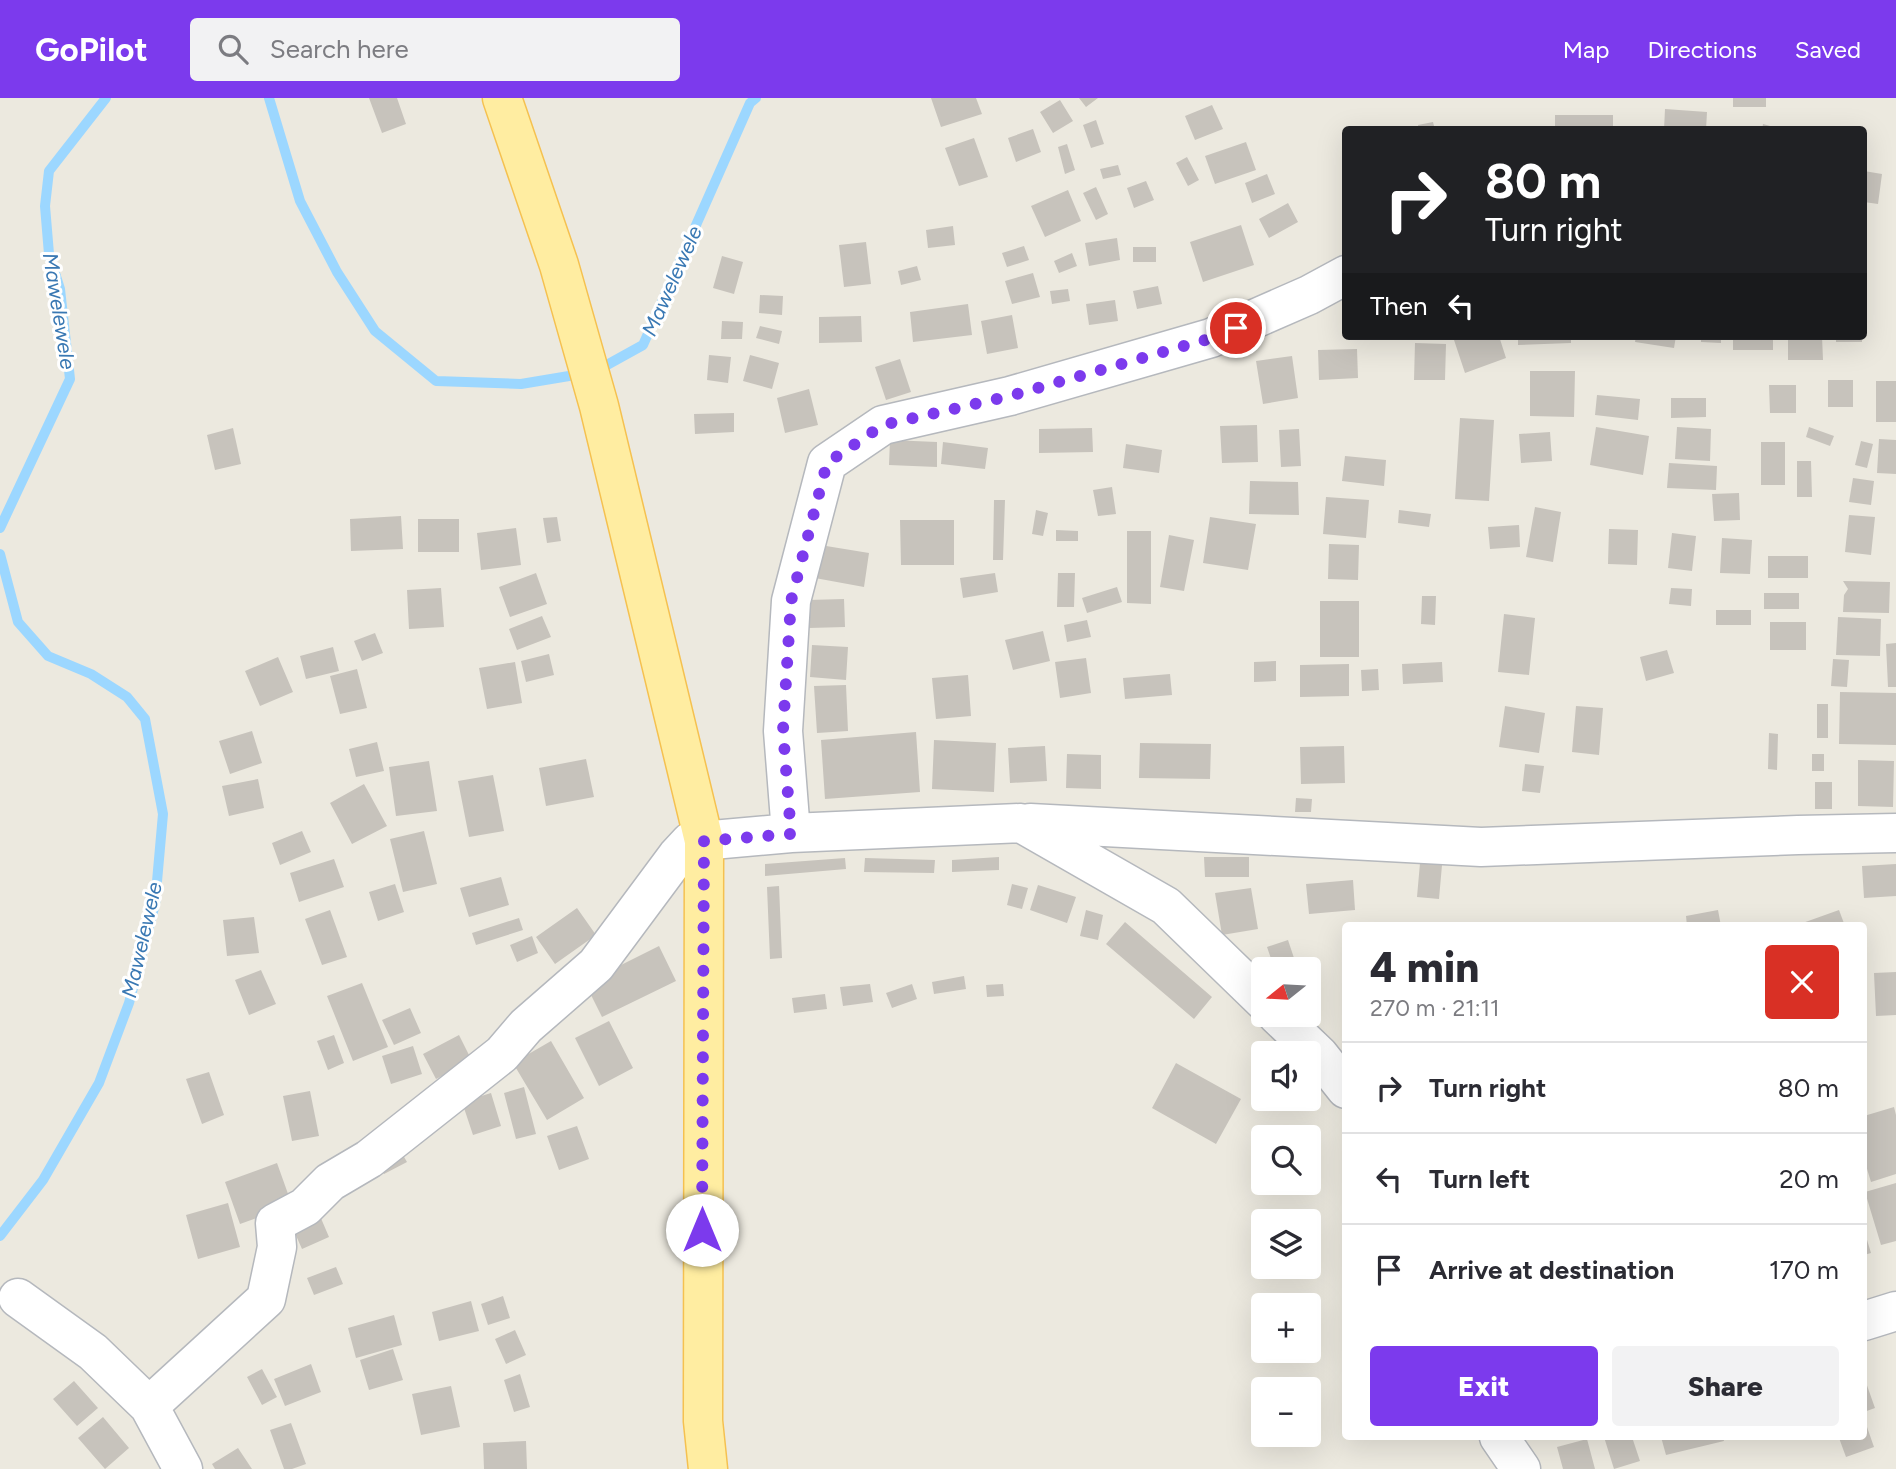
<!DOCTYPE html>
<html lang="en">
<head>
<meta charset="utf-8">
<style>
	:root { --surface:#fff; --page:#f2f2f3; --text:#2b2b33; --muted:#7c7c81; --line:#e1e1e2; --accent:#7c3aed }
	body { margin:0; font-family:Figtree,sans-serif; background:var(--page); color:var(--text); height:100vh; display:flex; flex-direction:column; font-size:26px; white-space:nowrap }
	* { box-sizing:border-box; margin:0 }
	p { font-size:23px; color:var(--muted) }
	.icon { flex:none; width:38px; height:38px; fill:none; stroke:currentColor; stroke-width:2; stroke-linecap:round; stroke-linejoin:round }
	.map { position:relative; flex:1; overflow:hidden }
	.sheet { position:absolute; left:1342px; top:824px; width:525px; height:518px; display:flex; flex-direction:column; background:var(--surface); border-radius:7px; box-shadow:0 7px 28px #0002 }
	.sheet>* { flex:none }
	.top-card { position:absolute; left:1342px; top:28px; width:525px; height:214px; border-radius:7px; box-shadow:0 7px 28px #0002; background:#202124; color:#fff; overflow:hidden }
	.needle { width:46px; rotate:252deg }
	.buttons { position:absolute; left:1251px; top:859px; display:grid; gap:14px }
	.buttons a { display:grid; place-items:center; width:70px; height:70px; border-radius:7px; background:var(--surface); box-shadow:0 7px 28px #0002; font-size:35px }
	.pin { position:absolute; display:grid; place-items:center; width:60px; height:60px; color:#fff; margin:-30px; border:4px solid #fff; border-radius:50%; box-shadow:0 2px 7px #0007 }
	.me { position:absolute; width:77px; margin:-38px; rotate:0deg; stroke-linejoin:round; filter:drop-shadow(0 0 5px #0008) }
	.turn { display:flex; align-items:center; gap:24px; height:147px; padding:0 28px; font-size:32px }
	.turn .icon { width:91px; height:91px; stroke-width:2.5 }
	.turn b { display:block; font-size:49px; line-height:60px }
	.then { display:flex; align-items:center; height:66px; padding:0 28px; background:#0003; gap:14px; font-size:26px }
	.round { display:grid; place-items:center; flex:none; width:74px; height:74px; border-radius:7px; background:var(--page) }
	.headline { display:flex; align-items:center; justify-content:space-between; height:119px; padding:0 28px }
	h1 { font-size:42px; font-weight:800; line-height:52px }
	.primary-button { display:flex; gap:14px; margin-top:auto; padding:14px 28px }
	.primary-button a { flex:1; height:80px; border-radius:7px; background:var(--accent); color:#fff; font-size:28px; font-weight:800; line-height:80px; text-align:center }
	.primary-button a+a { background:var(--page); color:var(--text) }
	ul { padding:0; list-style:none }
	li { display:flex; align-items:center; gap:21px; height:91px; padding:0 28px; border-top:2px solid var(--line) }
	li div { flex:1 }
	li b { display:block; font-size:26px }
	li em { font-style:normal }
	header { display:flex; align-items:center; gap:42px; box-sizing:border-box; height:98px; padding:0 35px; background:var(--accent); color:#fff }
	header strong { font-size:33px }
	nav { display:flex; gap:38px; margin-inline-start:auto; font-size:24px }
	.search { width:490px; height:63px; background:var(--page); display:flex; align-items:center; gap:18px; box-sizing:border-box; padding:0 24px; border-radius:7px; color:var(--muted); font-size:26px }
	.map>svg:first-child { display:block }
</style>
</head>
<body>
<header>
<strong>GoPilot</strong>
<div class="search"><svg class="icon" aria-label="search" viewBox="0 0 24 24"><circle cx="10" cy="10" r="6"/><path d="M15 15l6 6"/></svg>Search here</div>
<nav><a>Map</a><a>Directions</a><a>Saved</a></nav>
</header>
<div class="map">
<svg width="1896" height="1371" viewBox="0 0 1896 1371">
	<rect width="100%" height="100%" fill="#ece9df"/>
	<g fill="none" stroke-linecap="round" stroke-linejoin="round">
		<path stroke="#9cd7ff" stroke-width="10" d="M269,0l31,103 37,71 38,59 61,50 85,3 60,-10
			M596,273l47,-26 107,-242 6,-5
			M0,430l70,-149 -10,-90 -11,-35 -4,-48 4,-35 57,-73
			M0,456l18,68 30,34 43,18 36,23 18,22 18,95 -8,90 -26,99 -30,80 -56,97 -43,56"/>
	</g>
	<path fill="#c7c3bc" d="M369,0h28l9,26 -24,9z
		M931,0h45l6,16 -41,13z
		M1079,0h19l-12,9z
		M1733,0h33v9h-33z
		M1060,2l13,21 -20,12 -13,-21z
		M1212,7l11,24 -28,11 -10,-24z
		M1665,11l42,3 -1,18h-42z
		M1555,17h58v15h-58z
		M1096,22l8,24 -13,4 -8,-23z
		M1433,24l2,8h-16l-1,-5z
		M1763,26l18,5v1h-19z
		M1033,31l8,23 -25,10 -8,-24z
		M974,40l14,39 -29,9 -14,-38z
		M1246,44l10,28 -41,14 -10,-28z
		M1067,46l8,26 -10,4 -7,-27z
		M1187,59l12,23 -11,6 -12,-23z
		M1118,67l3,10 -18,4 -3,-10z
		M1864,73l18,3 -4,30 -14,-2z
		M1267,76l8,20 -23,9 -7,-20z
		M1146,83l8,19 -20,8 -7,-20z
		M1096,89l12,27 -12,6 -13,-27z
		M1068,92l13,31 -36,16 -14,-31z
		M1288,105l10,19 -29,16 -10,-19z
		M1241,127l13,40 -51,17 -13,-40z
		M953,128l2,19 -27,3 -2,-18z
		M1117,140l3,22 -31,6 -4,-23z
		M866,144l5,42 -27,3 -5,-42z
		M1024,148l5,14 -22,7 -5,-14z
		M1133,149h23v15h-23z
		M1072,155l5,13 -18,7 -5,-12z
		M722,158l21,6 -9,32 -21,-6z
		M917,168l4,14 -20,5 -3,-14z
		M1033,175l7,24 -28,7 -7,-23z
		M1158,188l4,18 -25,5 -4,-18z
		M1068,191l2,12 -18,3 -2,-13z
		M760,197l23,1 -1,19 -23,-2z
		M1115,202l3,21 -29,4 -3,-21z
		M968,206l4,31 -59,7 -3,-30z
		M1012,217l6,33 -31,6 -6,-33z
		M861,218l1,26 -43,1v-26z
		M722,223l21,1 -1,17h-21z
		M760,228l22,5 -3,13 -23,-6z
		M1466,238h33l7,22 -41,15 -11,-33z
		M1518,238h53v7l-53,2z
		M1636,238h40l-2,12 -39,-6z
		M1701,238h20v7l-20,-1z
		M1733,238h40v14h-40z
		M1788,238h34l1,24h-35z
		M1836,238h26v6h-26z
		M1415,245l31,1 -1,36h-31z
		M1357,251l1,29 -39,2 -1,-30z
		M709,257l22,2 -3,26 -21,-3z
		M750,257l29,8 -7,26 -29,-8z
		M1292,258l6,42 -35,6 -7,-43z
		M900,261l11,33 -25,8 -11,-33z
		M1530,273h45l-1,46 -44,-1z
		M1828,282h25v27h-25z
		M1876,283h20v41h-20z
		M1769,287h27v28h-26z
		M809,291l9,36 -33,8 -8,-35z
		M1597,297l43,4 -2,21 -43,-5z
		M1671,300h35v19l-35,1z
		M734,315v19l-39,2 -1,-20z
		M1460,320l34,2 -5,81 -34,-2z
		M1257,327l1,37 -36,1 -2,-37z
		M1596,329l53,9 -6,39 -53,-10z
		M1677,329l34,2 -1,32 -35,-2z
		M1809,329l25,9 -4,10 -24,-9z
		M233,330l8,36 -26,6 -8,-35z
		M1092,330l1,24 -54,1v-24z
		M1299,331l2,37 -20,1 -2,-37z
		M1550,334l2,29 -31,2 -2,-29z
		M1879,341l17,1v34l-19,-1z
		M890,342l47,2v25l-48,-2z
		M1861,343l12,3 -6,24 -12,-3z
		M943,344l45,6 -3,21 -44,-5z
		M1761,344h24v43h-24z
		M1126,346l36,6 -3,23 -36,-5z
		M1345,358l41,4 -2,26 -42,-5z
		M1797,363h14l1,36h-15z
		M1669,365l48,3 -1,24 -49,-2z
		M1853,380l21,3 -3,24 -22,-3z
		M1250,383l48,1 1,33 -50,-1z
		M1112,389l4,27 -18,2 -5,-26z
		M1739,395l1,27 -26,1 -2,-27z
		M1326,399l43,3 -3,38 -43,-4z
		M994,402h11l-2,60h-10z
		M1535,409l26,5 -8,50 -27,-5z
		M1036,412l12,3 -5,23 -11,-2z
		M1399,412l32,4 -2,13 -31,-4z
		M1849,417l26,2 -4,38 -26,-3z
		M401,418l2,33 -52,2 -1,-32z
		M557,419l4,24 -14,2 -4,-25z
		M1210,419l46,7 -8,46 -45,-7z
		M418,421h41v33h-41z
		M900,422h54v45h-53z
		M1519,427l1,22 -30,2 -2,-22z
		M516,430l5,37 -40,5 -4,-37z
		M1609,431l29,1 -1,35 -29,-1z
		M1056,432l22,1v10h-22z
		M1127,433h24v73l-24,-1z
		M1672,435l24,3 -4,35 -24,-3z
		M1169,437l25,5 -10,51 -24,-4z
		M1722,440l30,2 -2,34 -30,-1z
		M1329,446l30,1 -1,35 -30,-1z
		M820,447l49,8 -5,34 -49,-9z
		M1768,458h40v22h-40z
		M536,475l11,31 -37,13 -11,-30z
		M995,475l3,19 -35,6 -3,-20z
		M1058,475h17l-1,34h-17z
		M1843,483l47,1 -1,31 -46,-1 1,-17 4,-6z
		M1117,489l5,15 -35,11 -5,-15z
		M441,490l3,39 -35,2 -2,-39z
		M1671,490l21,1 -1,17 -22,-2z
		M1764,495h35v16h-35z
		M1422,498h14l-1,29 -14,-1z
		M844,501l1,28 -36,1 -1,-28z
		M1320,503h39v56h-39z
		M1716,512h35v15h-35z
		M1504,516l31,4 -6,57 -31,-3z
		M542,518l9,21 -34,13 -8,-21z
		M1838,519l43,2 -1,37 -44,-1z
		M1087,522l4,17 -24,5 -3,-17z
		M1770,524h36v28h-36z
		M1043,533l7,30 -37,9 -8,-30z
		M375,535l8,20 -21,8 -8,-20z
		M1896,545v44h-8l-2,-43z
		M812,547l36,2 -2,33 -36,-3z
		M333,549l6,24 -33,8 -6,-23z
		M1667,552l7,23 -28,8 -6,-24z
		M549,556l5,21 -28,7 -5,-21z
		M278,559l15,35 -33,14 -15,-35z
		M1086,560l5,35 -31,5 -5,-36z
		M1833,561l16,1 -2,27 -16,-1z
		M1276,563v20l-22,1v-20z
		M515,564l7,41 -35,6 -8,-41z
		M1442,564l1,20 -40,2 -1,-20z
		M1349,566v32l-49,1v-32z
		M357,571l10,39 -27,6 -10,-38z
		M1378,571l1,21 -17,1 -1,-21z
		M1170,576l2,21 -47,4 -2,-21z
		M968,577l3,41 -35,3 -4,-41z
		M846,587l2,46 -31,2 -3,-47z
		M1840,594l56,1v52l-57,-1z
		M1817,606h11v34h-11z
		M1505,608l40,7 -6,40 -40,-6z
		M1576,608l27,2 -4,47 -27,-3z
		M252,633l10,32 -32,11 -11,-33z
		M916,634l4,60 -95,7 -4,-59z
		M1769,635l9,1 -1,36 -9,-1z
		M934,642l62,3 -2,49 -62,-3z
		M377,644l7,29 -28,6 -7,-28z
		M1140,645l71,1 -1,35 -71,-1z
		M1045,648l2,35 -37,2 -2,-35z
		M1344,648l1,37 -44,1 -1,-37z
		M1067,656l34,1v34l-35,-1z
		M1812,656h12v17h-12z
		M586,661l8,38 -48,9 -7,-38z
		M1858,662l36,1 -1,46 -35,-1z
		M429,663l8,50 -41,5 -7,-49z
		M1525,666l19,2 -4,27 -18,-2z
		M493,677l11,56 -35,6 -11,-56z
		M258,681l6,29 -35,8 -7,-30z
		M1815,684h17v27h-17z
		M364,686l23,42 -35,18 -22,-41z
		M1296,700l16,1 -1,13h-16z
		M302,733l9,21 -31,13 -8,-22z
		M424,733l13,53 -34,8 -13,-53z
		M999,759v13l-47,2v-12z
		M1204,759h45v20h-44z
		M845,760l1,11 -81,7v-12z
		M865,760l70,2 -1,13 -70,-1z
		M334,761l10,28 -45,15 -9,-29z
		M1420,765l22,2 -3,34 -22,-2z
		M1896,766v32l-32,2 -2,-32z
		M501,779l8,28 -40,12 -9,-29z
		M1353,782l2,30 -46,4 -3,-30z
		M395,786l9,28 -26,9 -9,-29z
		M1012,786l16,4 -6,21 -15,-4z
		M1038,787l38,12 -9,26 -37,-13z
		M779,788l3,72 -12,1 -3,-72z
		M1251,790l7,41 -36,6 -7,-42z
		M577,810l19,27 -41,29 -19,-27z
		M330,812l17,47 -25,8 -17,-46z
		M1086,812l17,5 -5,25 -18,-4z
		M1718,812l3,16h-34l-1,-10z
		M1839,812l6,16h-47l-1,-1z
		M254,819l5,36 -32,3 -4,-36z
		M519,820l4,12 -47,15 -4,-12z
		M1125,824l87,75 -18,22 -88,-75z
		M532,838l6,17 -21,9 -7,-17z
		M1288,842l10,30h-23l-8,-23z
		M659,848l17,35 -74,36 -17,-34z
		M261,872l15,34 -27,11 -14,-35z
		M1896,874v43l-20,1 -2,-43z
		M964,878l2,13 -32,5 -2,-12z
		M362,885l26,64 -35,14 -26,-65z
		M870,886l3,18 -30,4 -3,-19z
		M912,886l5,15 -25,9 -6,-15z
		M1003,886l1,12 -17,1 -1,-12z
		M825,896l2,15 -33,4 -2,-15z
		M410,910l11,25 -27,12 -12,-25z
		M609,923l24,47 -34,18 -24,-48z
		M334,937l10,28 -16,7 -11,-29z
		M459,937l13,26 -36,18 -13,-25z
		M551,943l33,57 -37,22 -34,-57z
		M413,948l9,28 -31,10 -9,-28z
		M1176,965l65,36 -25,45 -64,-36z
		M209,974l15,43 -22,9 -16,-45z
		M524,989l12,47 -20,5 -12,-46z
		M310,993l9,45 -27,5 -9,-45z
		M491,995l10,33 -28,9 -11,-33z
		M1894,1009l2,8v59l-25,8 -7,-23v-43z
		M577,1028l12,33 -30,11 -12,-34z
		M396,1045l11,19 -23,12 -11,-18z
		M277,1065l15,42 -52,19 -15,-42z
		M1896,1085v58l-15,4 -16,-53z
		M228,1105l12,44 -42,12 -12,-44z
		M317,1111l12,28 -27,12 -12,-27z
		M1864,1132l7,23 -7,2z
		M336,1169l7,17 -29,11 -7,-17z
		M503,1198l7,22 -22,7 -7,-21z
		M471,1203l8,30 -40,10 -7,-29z
		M394,1217l8,30 -46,13 -8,-30z
		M515,1232l11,25 -20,9 -11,-25z
		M393,1251l10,31 -34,10 -9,-30z
		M311,1266l10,28 -36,14 -11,-27z
		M262,1271l15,28 -15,8 -15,-28z
		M520,1276l10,33 -16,5 -10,-32z
		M1864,1279l11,31 -11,4z
		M74,1283l24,27 -21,18 -24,-27z
		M451,1288l9,41 -39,8 -9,-41z
		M103,1319l26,31 -24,21 -27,-31z
		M291,1325l15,41 -14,5h-8l-14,-39z
		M1867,1329l7,20 -28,10 -7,-19 25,-1v-8z
		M1604,1339h28l8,24 -26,8z
		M1661,1339h62l1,4 -58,14z
		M1587,1341l8,30h-32l-6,-22z
		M526,1343l1,28h-43l-1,-26z
		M238,1350l14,21h-37l-3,-5z"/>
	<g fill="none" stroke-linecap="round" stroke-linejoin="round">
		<g stroke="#b5b8bd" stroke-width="41">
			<path id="minor" d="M1030,725l451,24 317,-12 98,-2
				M791,735l-8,-102 8,-130 36,-138 56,-38 127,-29 201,-58 98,-43 37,-20
				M1277,917l42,40 27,34
				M18,1200l75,54 56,54 34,63
				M1864,1223l32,-10
				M149,1308l117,-107 11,-52 -2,-24 30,-16 25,-25 39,-23 133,-105 24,-28 70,-61 81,-109 13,-14 101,-9 230,-10 145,83 98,95
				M1499,1339l22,32"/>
		</g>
		<g stroke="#f5c150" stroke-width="41">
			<path id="major" d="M502,0l57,167 40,141 105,435 -1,580 5,48"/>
		</g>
		<use href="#minor" stroke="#fff" stroke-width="38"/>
		<use href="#major" stroke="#ffeda1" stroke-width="38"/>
	</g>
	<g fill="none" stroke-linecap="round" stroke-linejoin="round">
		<path stroke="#7c3aed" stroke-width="12" stroke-dasharray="0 21.6" d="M702,1132l2,-389 87,-7 -8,-104 8,-129 36,-138 56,-38 127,-29 202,-58 24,-10"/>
	</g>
	<g text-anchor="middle" stroke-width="6" stroke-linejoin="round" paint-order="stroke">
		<g font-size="21" font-style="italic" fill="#3978b3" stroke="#fff">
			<text transform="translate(672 183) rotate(-66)" y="7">Mawelewele</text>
			<text transform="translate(59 213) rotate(81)" y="7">Mawelewele</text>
			<text transform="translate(142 842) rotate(-77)" y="7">Mawelewele</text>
		</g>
	</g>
</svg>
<div class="buttons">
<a><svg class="needle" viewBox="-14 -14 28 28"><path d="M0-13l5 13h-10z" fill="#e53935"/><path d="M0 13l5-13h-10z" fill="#7c7c81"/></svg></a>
<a><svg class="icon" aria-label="sound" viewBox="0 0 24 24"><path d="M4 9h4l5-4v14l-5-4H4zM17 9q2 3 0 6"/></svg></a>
<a><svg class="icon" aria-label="search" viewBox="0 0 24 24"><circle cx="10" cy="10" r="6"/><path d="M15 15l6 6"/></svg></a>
<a><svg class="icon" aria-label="layers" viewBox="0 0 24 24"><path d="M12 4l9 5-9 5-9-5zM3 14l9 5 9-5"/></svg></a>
<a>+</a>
<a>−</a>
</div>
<div class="pin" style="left:1236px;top:230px;background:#d93025"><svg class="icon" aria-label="arrive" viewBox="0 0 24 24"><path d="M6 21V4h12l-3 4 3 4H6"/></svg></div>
<svg class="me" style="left:702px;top:1132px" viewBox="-20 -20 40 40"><circle r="19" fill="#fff"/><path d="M0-13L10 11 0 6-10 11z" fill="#7c3aed"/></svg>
<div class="top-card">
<div class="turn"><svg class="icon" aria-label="right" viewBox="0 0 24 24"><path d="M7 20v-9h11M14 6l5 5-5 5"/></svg><div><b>80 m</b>Turn right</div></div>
<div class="then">Then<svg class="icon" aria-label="left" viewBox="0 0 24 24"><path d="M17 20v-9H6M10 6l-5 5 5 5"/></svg></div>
</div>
<section class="sheet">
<div class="headline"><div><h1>4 min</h1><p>270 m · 21:11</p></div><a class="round" style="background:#d93025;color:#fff"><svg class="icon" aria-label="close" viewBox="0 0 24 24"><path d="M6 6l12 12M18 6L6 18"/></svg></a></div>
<ul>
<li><svg class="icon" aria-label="right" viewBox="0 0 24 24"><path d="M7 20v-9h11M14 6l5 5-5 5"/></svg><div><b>Turn right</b></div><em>80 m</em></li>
<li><svg class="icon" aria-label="left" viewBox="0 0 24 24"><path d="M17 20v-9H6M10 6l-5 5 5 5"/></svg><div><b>Turn left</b></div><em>20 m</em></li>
<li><svg class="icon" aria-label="arrive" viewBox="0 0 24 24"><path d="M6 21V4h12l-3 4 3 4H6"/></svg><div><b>Arrive at destination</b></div><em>170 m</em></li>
</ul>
<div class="primary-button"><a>Exit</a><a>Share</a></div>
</section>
</div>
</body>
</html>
